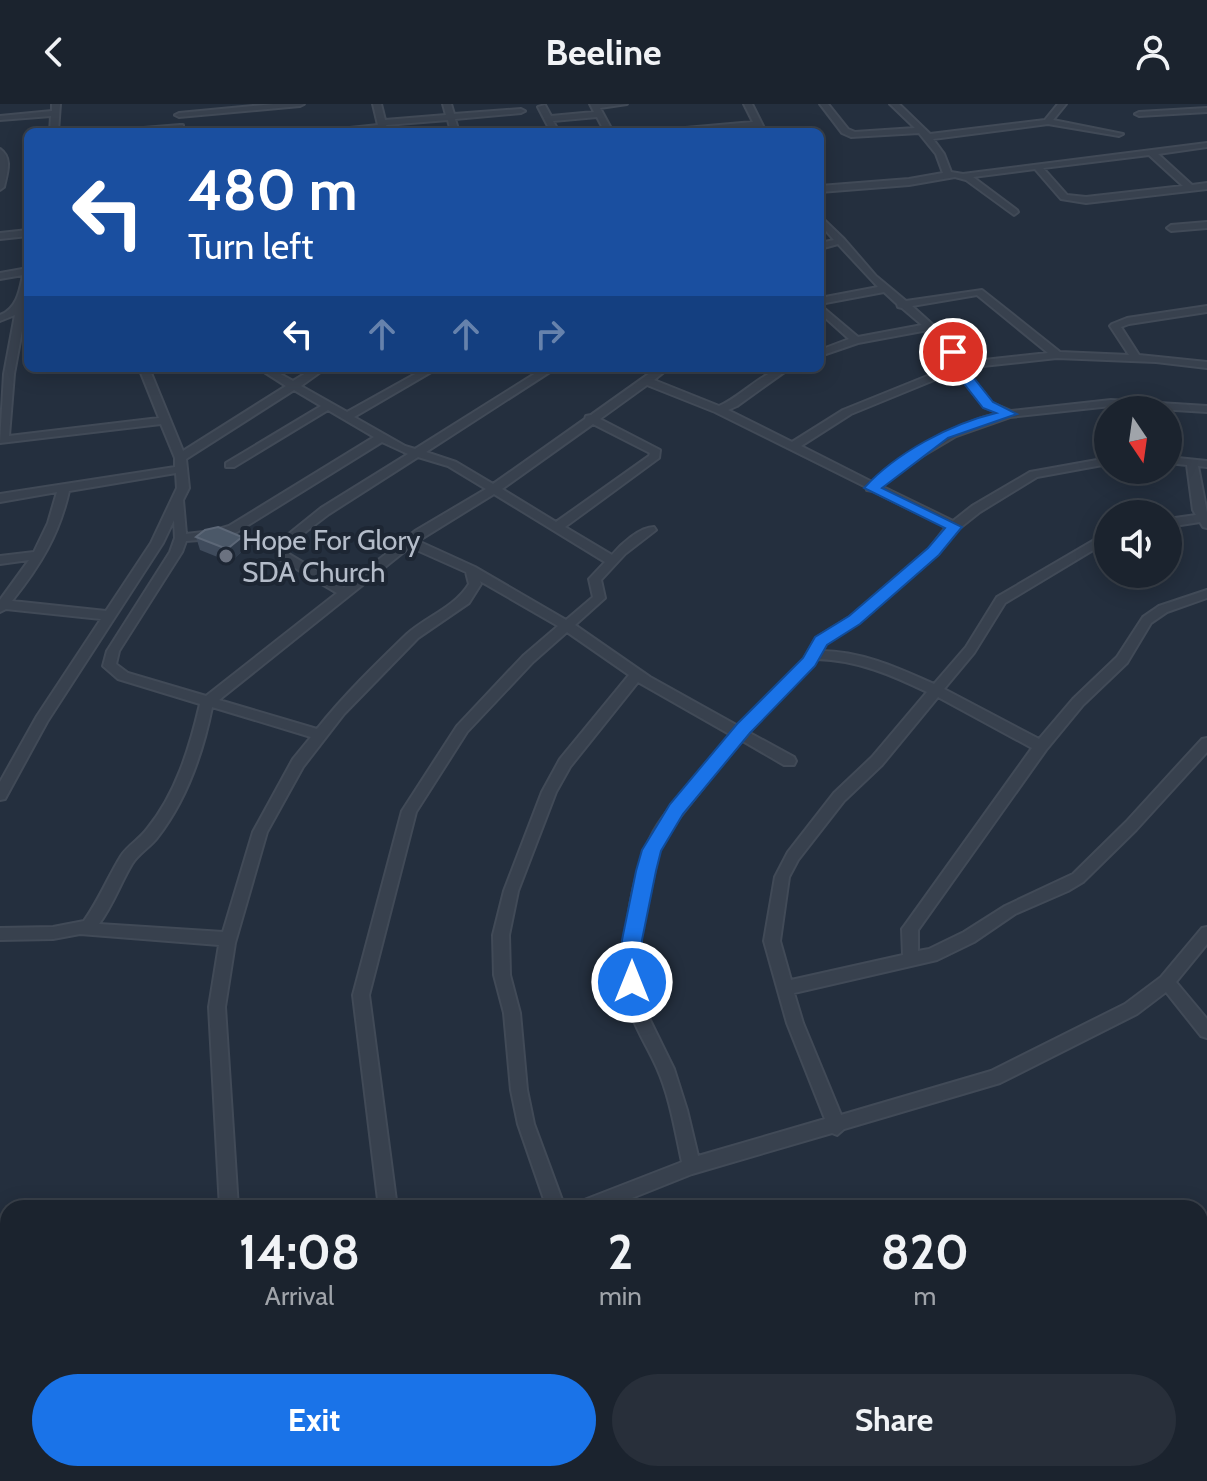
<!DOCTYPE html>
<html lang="en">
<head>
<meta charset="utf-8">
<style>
	:root { --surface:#1b232e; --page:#282f3a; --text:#f1f3f6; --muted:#a0a4aa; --line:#39404a; --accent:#1a73e8 }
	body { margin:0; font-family:Cabin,sans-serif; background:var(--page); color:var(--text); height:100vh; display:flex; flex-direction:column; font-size:30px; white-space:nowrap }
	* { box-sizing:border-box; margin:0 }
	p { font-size:26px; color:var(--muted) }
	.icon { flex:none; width:44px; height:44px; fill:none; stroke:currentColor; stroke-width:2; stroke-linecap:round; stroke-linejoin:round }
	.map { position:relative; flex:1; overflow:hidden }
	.sheet { position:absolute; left:0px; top:1096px; width:1208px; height:282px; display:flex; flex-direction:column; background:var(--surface); border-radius:24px 24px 0 0; box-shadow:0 4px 20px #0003,0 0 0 2px var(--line) }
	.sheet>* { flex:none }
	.banner { position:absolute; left:24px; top:24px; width:800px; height:244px; border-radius:12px; box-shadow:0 4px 20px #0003,0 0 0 2px var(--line); background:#1a4fa0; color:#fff; overflow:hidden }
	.needle { width:52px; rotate:167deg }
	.tools { position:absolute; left:1094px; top:292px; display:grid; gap:16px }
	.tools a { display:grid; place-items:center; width:88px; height:88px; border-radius:50%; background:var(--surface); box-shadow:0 4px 20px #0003,0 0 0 2px var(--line); font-size:40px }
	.pin { position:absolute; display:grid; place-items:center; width:68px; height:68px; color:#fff; margin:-34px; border:4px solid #fff; border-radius:50%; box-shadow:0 2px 8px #0007 }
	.me { position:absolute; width:88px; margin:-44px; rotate:0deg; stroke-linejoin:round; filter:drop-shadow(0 0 6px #0008) }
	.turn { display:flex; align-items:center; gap:28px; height:168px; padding:0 32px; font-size:36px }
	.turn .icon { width:104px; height:104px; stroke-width:2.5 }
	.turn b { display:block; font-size:56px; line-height:68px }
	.lanes { display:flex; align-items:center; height:76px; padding:0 32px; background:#0003; justify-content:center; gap:40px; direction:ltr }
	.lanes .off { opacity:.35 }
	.eta { display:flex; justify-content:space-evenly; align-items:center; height:136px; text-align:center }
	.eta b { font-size:48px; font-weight:700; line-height:56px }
	.primary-button { display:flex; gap:16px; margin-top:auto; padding:16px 32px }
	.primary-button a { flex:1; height:92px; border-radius:48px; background:var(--accent); color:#fff; font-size:32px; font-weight:700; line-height:92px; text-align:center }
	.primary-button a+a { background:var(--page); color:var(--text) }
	header { display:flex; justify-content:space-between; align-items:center; height:104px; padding:0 32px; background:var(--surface); font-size:36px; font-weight:700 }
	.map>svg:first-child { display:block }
</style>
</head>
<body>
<header><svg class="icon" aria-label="back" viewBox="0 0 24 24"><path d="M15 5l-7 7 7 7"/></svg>Beeline<svg class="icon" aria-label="person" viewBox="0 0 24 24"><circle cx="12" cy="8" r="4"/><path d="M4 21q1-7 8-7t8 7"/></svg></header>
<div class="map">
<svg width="1207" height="1377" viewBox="0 0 1207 1377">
	<rect width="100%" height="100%" fill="#242f3e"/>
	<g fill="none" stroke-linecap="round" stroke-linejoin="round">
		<g stroke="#414a57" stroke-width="4">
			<path id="minor" d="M52,0h8l-2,28h-8l1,-16 -51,4v-4l52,-5z
				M274,0h30l-4,2 -121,11 -4,-2 4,-2z
				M373,0h8l4,16 61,-5 -3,-11h8l3,10 67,-5 4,2 -4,2 -66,6 4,13h-8l-3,-12 -62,5 2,7h-8l-1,-2 -52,2 4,-2 47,-5z
				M590,0h37l-27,4 13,24h-8l-8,-15 -44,4 6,11h-8l-13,-25 7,-2 6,11 43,-4z
				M744,0h8l14,28h-8l-3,-5 -64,5h-32l4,-2 90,-8z
				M820,0h8l20,25 7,3 60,-4 -25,-24h9l31,30 115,-14 13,-16h8l-13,16 70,14 -4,2 -71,-12 -115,15 11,15 7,18 12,2 244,-31v4l-49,7 34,31 15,-2v6l-121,14 -25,-4 -26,-30 -62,8 44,33 1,2 -4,3 -48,-35 -11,-3 -46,8 -89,7v-6l89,-7 34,-6 -7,-19 -17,-21 -68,4 -9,-4zM1149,51l34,31 -97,11 -19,-2 -24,-27z
				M1207,4v4l-68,4 -4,-2 4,-2z
				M180,21h3v4l-68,3 4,-2z
				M0,45c13,9 7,24 4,38l-4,3z
				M820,112l24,23 32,37 30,25 76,-11 78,62 69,3 -19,-29 2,-2 15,-6 80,-12v6l-78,12 -8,3 18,28 68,7v6l-51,-6 -99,-4 -93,10 28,35 19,8 100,-11 96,6v6l-96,-6 -101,11 -54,19 -32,19 -43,31 72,35 19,-15 58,-34 78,-14v6l-71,13 -57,35 -29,23 -13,19 -80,69 -33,21 -4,7c40,0 77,17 113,33l32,-37 31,-50 111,-65v9l-103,62 -31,50 -30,36 95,50 34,-40 44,-42 26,-40 16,-11 48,-16v8l-40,14 -16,11 -24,40 -44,42 -37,45 -128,180v21l11,-2 35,-17 41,-26 68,-32 53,-52 76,-83 5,-1v14l-71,78 -53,52 -15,9 -53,23 -41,28 -37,18 -143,33 9,30 38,92 150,-44 134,-67 36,-27 41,-49 5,-1v17l-31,38 31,37v19l-6,-2 -35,-44 -29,22 -137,69 -156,46 -7,6 -5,-2 -140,41 -85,34h-31l3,-6 103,-40c-7,-32 -12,-65 -25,-94 -8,-19 -20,-36 -26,-55 -15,-48 -1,-147 27,-189 21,-31 49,-60 73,-89l-93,-53 -68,85 -14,25 -38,99 -9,44 1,40 10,38 7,77 7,34 31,84h-18l-29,-84 -7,-34 -7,-77 -10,-38 -1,-40 11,-44 38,-99 18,-33 69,-84 -62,-43 -34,30 -66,70 -51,80 -47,183 28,213h-18l-26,-213 49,-184 55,-85 66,-70 35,-30 -78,-45 1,3 -12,19 -51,35 -74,76 -41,53 -36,65 -32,111 -10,64 13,201h-18l-11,-201 10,-62 -139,-11 -27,5 -53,1v-12l53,-1 31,-6c15,-21 24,-44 37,-65 7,-11 19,-17 26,-27 29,-35 43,-82 53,-125l-82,-25 -15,-13 4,-15 63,-99 5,-14 -1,-18 -11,23 -116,179 -42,77 -5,1v-18l37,-66 64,-97 -95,-10 -6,3v-12l29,-40 -29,4v-8l34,-4 14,-29 9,-31 -57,10v-8l175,-27v-9l-14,-34 -161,19 4,-69 11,-59 -15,6v-6c17,-6 20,-25 23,-40l-23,4v-6l28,-5v30l-14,76 -5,62 150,-18 -20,-50h10l34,83 103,-65 -28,-18h12l23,13 21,-13h12l-25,18 46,26 79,-44h12l-84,49 51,29 10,3 129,-81h12l-130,84 30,10 37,22 92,-65 1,-3 5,-1 66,-47h12l-15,12 65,26c24,-10 45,-38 71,-38l-53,38 -9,4 64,32 51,-32 114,-46 -29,-34 -70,13 -38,13v-6l29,-11 -29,-26v-8l38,32 64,-12 -20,-17 -4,-1 -1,-3 -13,-12 -64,12v-6l58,-11 -40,-43 -18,5v-6l14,-3 -14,-16zM977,191l71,58 -82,9 -33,-37 -21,-19zM956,267l28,36 15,6c-48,12 -87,39 -127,69l-71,-36 50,-32zM647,281l68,27 151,75 1,3 6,1 73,36 -16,21 -80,69 -34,21 -12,21 -66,67 -88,-49 -75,-52 30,-27 -4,-18 24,-26 31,-24 -2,-3c-14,0 -33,17 -42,28l-47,-28 94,-69 1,-8 -60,-31zM294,286l27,16 -95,57v4h8l94,-57 46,27 -145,89 -17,5 -26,3 -3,-34 6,-12 -3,-29zM593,320l57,29 -1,3 -93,66 -54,-33zM382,338l26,12 -87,54 -46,37 5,14 57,34 -131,103 -78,-23 -12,-9 3,-13 63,-99 4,-11 26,-2 25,-7zM418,353l30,9 38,23 -71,42 -71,56 -55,-33 -2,-8 42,-32zM176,369l1,15 -26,55 -45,68 -94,-10c28,-35 47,-66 57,-110zM494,390l111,68 -16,17 4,18 -27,23 -91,-53 -57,-26zM410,443l56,25 3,12c-15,24 -42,32 -62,50 -31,30 -63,61 -90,95l-98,-29zM817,555c40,1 75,16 110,33l-55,65 -38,36 -46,59 -13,25 -11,64 23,82 38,96 -127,37 -11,-46 -13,-41 -27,-55 -7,-32v-42l19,-90 9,-18 73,-92 43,25h10l2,-4 -2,-4 -46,-25zM938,593l94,51 -127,177 -3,4 1,26 -112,25 -11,-39 9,-64 9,-17 46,-59 38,-36zM212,603l99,30 -18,22 -40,73 -30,100 -124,-8c14,-19 21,-40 33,-60 6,-10 18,-17 25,-26 29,-37 46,-86 55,-131z
				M1207,118v6l-36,3 -4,-3 4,-3z
				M28,126v6l-28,3v-6z
				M1168,353l39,4v6l-9,-1 9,47v15l-4,-1 -3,-5 -32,5v-8l28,-4 -3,-5 -6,-45 -19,-2z
				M1207,1317v20l-7,2v-20z
				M8,1337v33h6l-1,7h-13v-35z
				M94,1370h35l-3,7h-35z
				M281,1370h20l1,7h-20z
				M688,1370h20l-3,7h-20z
				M1062,1370h34l-3,7h-34z"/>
		</g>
		<use href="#minor" fill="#38414e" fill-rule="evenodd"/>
	</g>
	<path fill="#3f4b5c" d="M196,433h46l3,12 -15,13 -30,-12z"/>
	<path fill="#2f3b4b" d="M242,433l3,12 -15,13 -3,-13z"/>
	<path fill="#4b5868" stroke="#5c6777" stroke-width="2" d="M218,423l24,10 -15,12 -31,-12 9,-7z"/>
	<path fill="#1a73e8" stroke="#114b97" stroke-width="2" d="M953,244l15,14 -2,6 27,34 24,12 -69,24 -66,50 80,39 -23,28 -79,69 -33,21 -12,21 -65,67 -67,81 -22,37 -5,20 -14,69v42l-3,7h-14l-3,-49 14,-69 6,-21 28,-46 67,-80 66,-66 12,-21 34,-21 79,-68 17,-20 -81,-40c32,-35 86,-64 132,-75l-13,-5 -32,-41 4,-4 -9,-11z"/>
	<circle fill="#6b7280" stroke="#1d2633" stroke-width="3" cx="226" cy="452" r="8"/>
	<g text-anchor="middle" stroke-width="8" stroke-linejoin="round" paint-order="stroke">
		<g font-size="28" fill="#b4bcc9" stroke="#1d2633" text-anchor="start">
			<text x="242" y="446">Hope For Glory<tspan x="242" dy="32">SDA Church</tspan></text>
		</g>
	</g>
</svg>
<div class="tools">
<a><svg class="needle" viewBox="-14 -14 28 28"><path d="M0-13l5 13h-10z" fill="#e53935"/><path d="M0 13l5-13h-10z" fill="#a0a4aa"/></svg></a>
<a><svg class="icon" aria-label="sound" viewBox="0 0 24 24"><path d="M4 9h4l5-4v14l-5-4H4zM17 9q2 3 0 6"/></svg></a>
</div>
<div class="pin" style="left:953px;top:248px;background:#d93025"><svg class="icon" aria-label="arrive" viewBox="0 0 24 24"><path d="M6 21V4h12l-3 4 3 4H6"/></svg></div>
<svg class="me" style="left:632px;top:878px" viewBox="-20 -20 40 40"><circle r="17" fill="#1a73e8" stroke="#fff" stroke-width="3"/><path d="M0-11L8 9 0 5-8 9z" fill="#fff"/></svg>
<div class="banner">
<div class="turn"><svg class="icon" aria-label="left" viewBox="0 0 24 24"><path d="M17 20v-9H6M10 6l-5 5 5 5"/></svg><div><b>480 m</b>Turn left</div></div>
<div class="lanes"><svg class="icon" aria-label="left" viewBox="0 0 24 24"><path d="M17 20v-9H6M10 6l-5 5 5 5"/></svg><svg class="icon off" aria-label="ahead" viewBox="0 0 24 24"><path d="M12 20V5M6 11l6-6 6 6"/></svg><svg class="icon off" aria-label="ahead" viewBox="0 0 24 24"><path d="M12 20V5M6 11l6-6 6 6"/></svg><svg class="icon off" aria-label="right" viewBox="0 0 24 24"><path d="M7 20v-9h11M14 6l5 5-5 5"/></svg></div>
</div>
<section class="sheet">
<div class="eta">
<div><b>14:08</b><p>Arrival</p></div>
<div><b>2</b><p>min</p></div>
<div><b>820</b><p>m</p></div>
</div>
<div class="primary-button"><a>Exit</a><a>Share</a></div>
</section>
</div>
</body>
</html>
